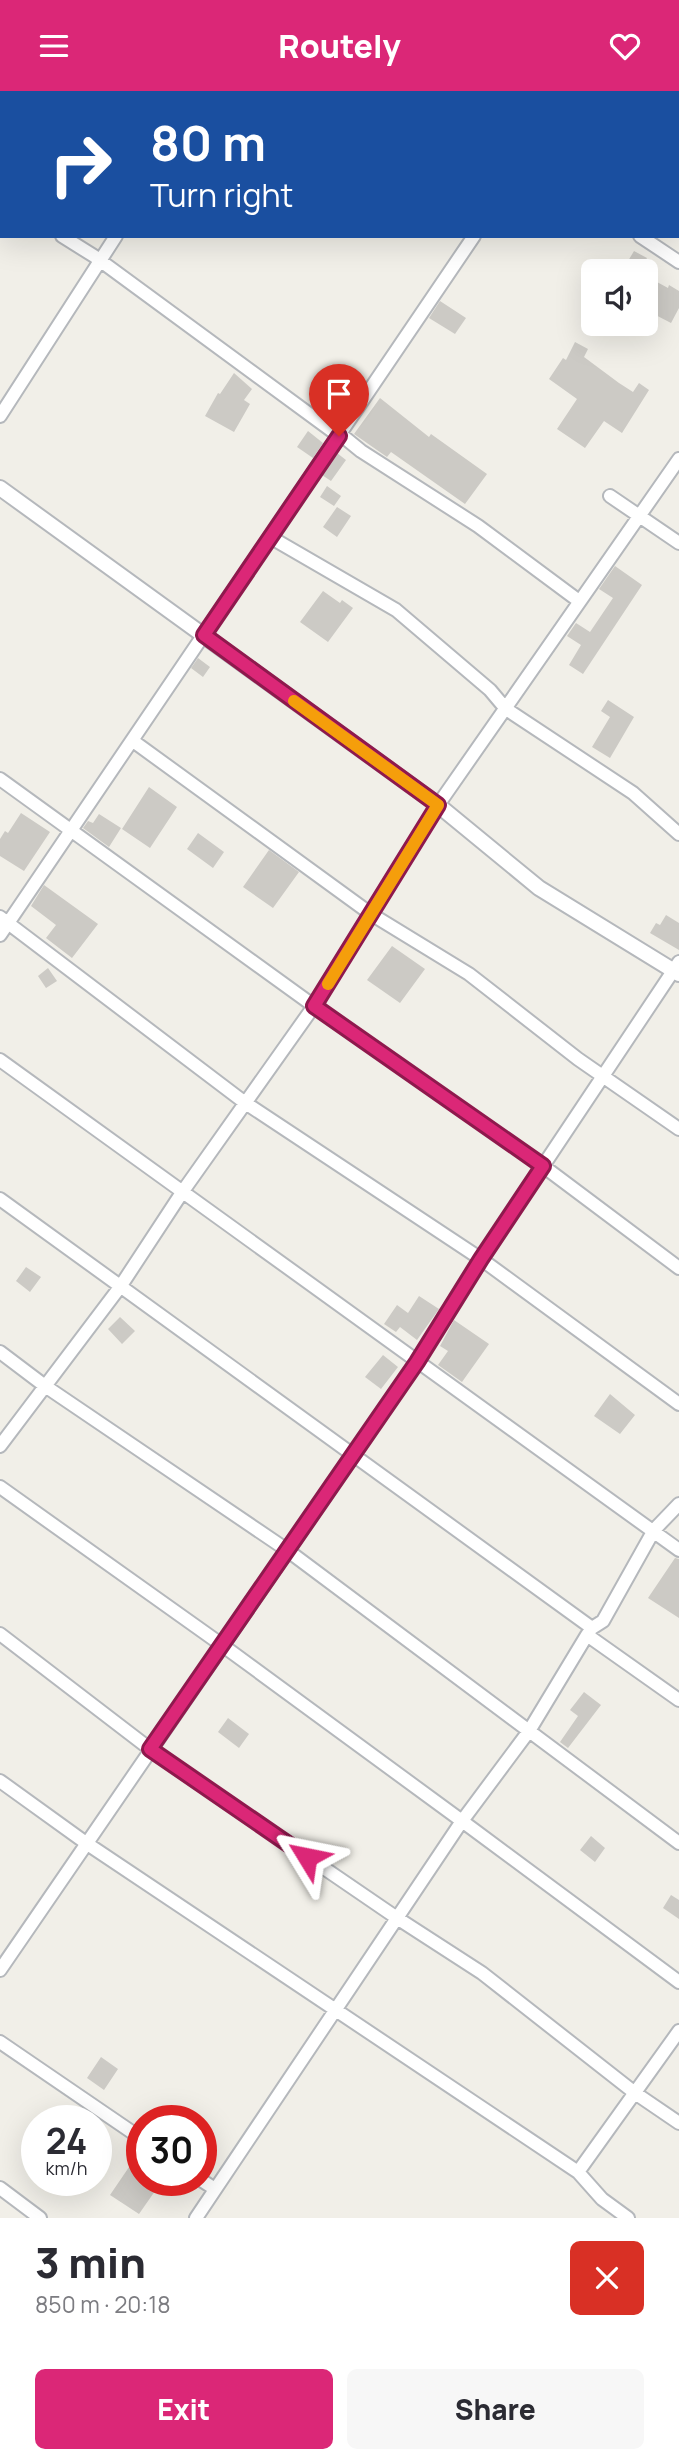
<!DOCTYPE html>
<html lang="en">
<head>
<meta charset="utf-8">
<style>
	:root { --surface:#fff; --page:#f7f7f7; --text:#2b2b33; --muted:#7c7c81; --accent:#db2777 }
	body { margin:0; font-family:Manrope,sans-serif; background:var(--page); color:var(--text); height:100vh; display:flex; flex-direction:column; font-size:26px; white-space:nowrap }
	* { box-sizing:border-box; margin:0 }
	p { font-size:23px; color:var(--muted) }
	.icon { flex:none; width:38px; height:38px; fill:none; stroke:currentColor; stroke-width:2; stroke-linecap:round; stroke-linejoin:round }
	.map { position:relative; height:2127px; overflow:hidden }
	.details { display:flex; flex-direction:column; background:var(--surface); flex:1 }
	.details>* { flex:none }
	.banner { position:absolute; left:0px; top:0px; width:679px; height:147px; box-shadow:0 7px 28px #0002; background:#1a4fa0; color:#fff; overflow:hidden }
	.buttons { position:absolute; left:581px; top:168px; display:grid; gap:14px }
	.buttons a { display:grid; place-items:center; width:77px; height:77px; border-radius:10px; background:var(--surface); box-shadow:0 7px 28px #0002; font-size:35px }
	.speed { position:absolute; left:21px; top:2014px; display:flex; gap:14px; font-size:35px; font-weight:700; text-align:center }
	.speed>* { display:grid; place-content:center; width:91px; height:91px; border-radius:50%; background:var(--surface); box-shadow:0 7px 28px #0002; line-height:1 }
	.speed small { font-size:18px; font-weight:400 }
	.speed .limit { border:10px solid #d22; background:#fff; color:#111 }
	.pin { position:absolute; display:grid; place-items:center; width:60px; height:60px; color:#fff; margin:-72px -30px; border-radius:50% 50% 50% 0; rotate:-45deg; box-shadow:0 0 7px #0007 }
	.pin .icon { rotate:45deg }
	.me { position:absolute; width:77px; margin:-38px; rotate:305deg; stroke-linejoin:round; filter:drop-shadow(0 0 5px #0008) }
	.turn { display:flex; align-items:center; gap:24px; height:147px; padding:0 35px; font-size:32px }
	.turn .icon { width:91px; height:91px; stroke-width:2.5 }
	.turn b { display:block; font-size:49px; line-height:60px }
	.round { display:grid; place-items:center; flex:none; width:74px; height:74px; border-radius:10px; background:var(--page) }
	.overview { display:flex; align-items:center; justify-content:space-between; height:119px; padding:0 35px }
	h1 { font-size:42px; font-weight:800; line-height:52px }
	.action { display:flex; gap:14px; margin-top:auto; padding:14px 35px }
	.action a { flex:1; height:80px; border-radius:10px; background:var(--accent); color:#fff; font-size:28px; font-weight:800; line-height:80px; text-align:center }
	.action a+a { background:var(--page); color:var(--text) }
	header { display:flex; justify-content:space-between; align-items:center; height:91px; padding:0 35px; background:var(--accent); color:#fff; font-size:32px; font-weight:800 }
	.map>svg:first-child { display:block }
</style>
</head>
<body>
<header><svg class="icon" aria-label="menu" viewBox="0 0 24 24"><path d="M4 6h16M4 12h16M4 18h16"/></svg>Routely<svg class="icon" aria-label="heart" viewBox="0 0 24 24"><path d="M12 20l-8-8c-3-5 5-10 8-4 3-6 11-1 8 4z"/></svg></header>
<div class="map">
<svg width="679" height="2127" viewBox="0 0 679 2127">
	<rect width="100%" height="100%" fill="#f1efe8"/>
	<path fill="#cccac5" d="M634,160l13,7 -7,13h-18z
		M646,185l22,12 1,-3 10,6v17l-8,15 -25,-13z
		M440,210l26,17 -11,16 -26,-16z
		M575,251l13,7 -4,8 35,26 14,9 6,-9 10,7 -27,43 -18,-12 -19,27 -28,-19 20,-30 -28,-20 14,-21 3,2z
		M234,282l18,16 -8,11 6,4 -16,28 -29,-16 13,-23 2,1z
		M380,307l49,39 2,-3 56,40 -22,30 -74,-52 -4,5 -33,-23z
		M308,340l15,12 -10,15 -16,-11z
		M337,362l9,7 -15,21 -9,-6z
		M327,395l14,10 -7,10 -14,-9z
		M337,416l14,9 -14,21 -14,-10z
		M615,475l27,19 -59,89 -14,-9 12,-20 -14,-9 9,-13 14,9 23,-34 -14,-9z
		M323,500l17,12 2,-3 11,8 -25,34 -28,-20z
		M198,567l12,9 -7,10 -12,-9z
		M608,609l26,17 -24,41 -18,-11 18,-30 -9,-6z
		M149,696l28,20 -27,41 -28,-19z
		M21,722l29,19 -26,39 -24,-15v-17l5,-8 3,2z
		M99,723l22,14 -12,19 -26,-19 5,-7 5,2z
		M198,742l26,19 -11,16 -26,-19z
		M269,759l30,22 -26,36 -30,-21z
		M44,794l54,39 -26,34 -26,-20 10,-13 -25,-19z
		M666,824l13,8v27l-29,-17 6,-10 4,2z
		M392,855l33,23 -25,34 -33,-23z
		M48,877l9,13 -11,7 -8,-12z
		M26,1176l15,10 -11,15 -14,-11z
		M419,1205l20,13 -22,31 -17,-13 -4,5 -12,-8 13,-19 11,8z
		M120,1226l15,14 -13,13 -14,-15z
		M454,1229l35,24 -27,38 -24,-17 10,-14 -8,-5z
		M383,1264l15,12 -17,22 -16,-12z
		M610,1303l25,21 -15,19 -26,-18z
		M675,1467l4,1v59l-31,-20z
		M584,1601l17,13 -33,43 -8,-6 18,-26 -8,-6z
		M228,1627l21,16 -10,14 -21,-16z
		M591,1745l14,12 -10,14 -15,-12z
		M671,1804l8,5v19l-16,-11z
		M101,1966l17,12 -14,21 -17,-12z
		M142,2057v33h20l-23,33 -29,-19z"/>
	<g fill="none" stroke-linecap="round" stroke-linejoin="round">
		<g stroke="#b5b8bc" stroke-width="16">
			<path id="minor" d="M204,0v2
				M642,0l2,2
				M571,2l1,-2
				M677,26l2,2
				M0,106l2,1
				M62,145l32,20 245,180
				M640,145l39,26
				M0,325l116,-180
				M339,342l22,18 117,75 101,75
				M610,405l69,47
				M270,446l126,73 94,80 16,19 127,84 46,41
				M133,650l238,173 98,60 109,85 101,70
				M0,688l314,227 229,160 136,102
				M0,826l244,185 237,157 198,145
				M0,844l474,-699
				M0,969l679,490
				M0,1108l592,429 11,-7 51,-91 25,-26
				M0,1261l45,34 242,164 392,293
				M0,1355l120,-159 63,-96 131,-185 124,-201 241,-346
				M0,1396l222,158 240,176 -266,397
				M590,1540l-3,4 92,65
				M0,1543l150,115 247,169 85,55 153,120 44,30
				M587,1544l-58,96 -67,90 217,161
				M0,1690l86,62 492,329
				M0,1879l417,-608 64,-103 198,-297
				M0,1951l142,97
				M201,2089l14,9
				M0,2097l40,30
				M628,2127l-26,-19 -24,-27 101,-141"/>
		</g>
		<g stroke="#b5b8bc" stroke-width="18">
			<path id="tertiary" d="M0,397l438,317 101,83 140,86"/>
		</g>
		<use href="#minor" stroke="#fff" stroke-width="12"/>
		<use href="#tertiary" stroke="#fff" stroke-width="14"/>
	</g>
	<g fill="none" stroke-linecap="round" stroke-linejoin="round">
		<g stroke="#8e194d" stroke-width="18">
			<path id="route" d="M307,1766l-157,-108 267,-387 64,-103 62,-93 -229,-160 124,-201 -234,-170 135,-199"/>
		</g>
		<use href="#route" stroke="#db2777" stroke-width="12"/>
		<path stroke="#f59e0b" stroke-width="12" d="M294,610l144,104 -110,179"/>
	</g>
</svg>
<div class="buttons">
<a><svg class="icon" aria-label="sound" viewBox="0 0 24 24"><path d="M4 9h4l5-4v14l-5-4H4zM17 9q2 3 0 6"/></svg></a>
</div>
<div class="speed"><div>24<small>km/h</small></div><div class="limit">30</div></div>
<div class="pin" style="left:339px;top:345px;background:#d93025"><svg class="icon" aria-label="arrive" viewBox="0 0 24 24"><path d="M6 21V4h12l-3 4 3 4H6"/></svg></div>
<svg class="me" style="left:307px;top:1766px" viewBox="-20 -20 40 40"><path d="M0-17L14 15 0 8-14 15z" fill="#db2777" stroke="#fff" stroke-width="4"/></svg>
<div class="banner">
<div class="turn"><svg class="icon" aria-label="right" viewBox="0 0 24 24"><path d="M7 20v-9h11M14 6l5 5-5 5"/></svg><div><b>80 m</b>Turn right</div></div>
</div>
</div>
<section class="details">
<div class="overview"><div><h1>3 min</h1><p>850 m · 20:18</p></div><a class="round" style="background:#d93025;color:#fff"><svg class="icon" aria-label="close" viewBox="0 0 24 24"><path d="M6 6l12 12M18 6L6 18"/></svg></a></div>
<div class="action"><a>Exit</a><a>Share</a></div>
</section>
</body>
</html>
